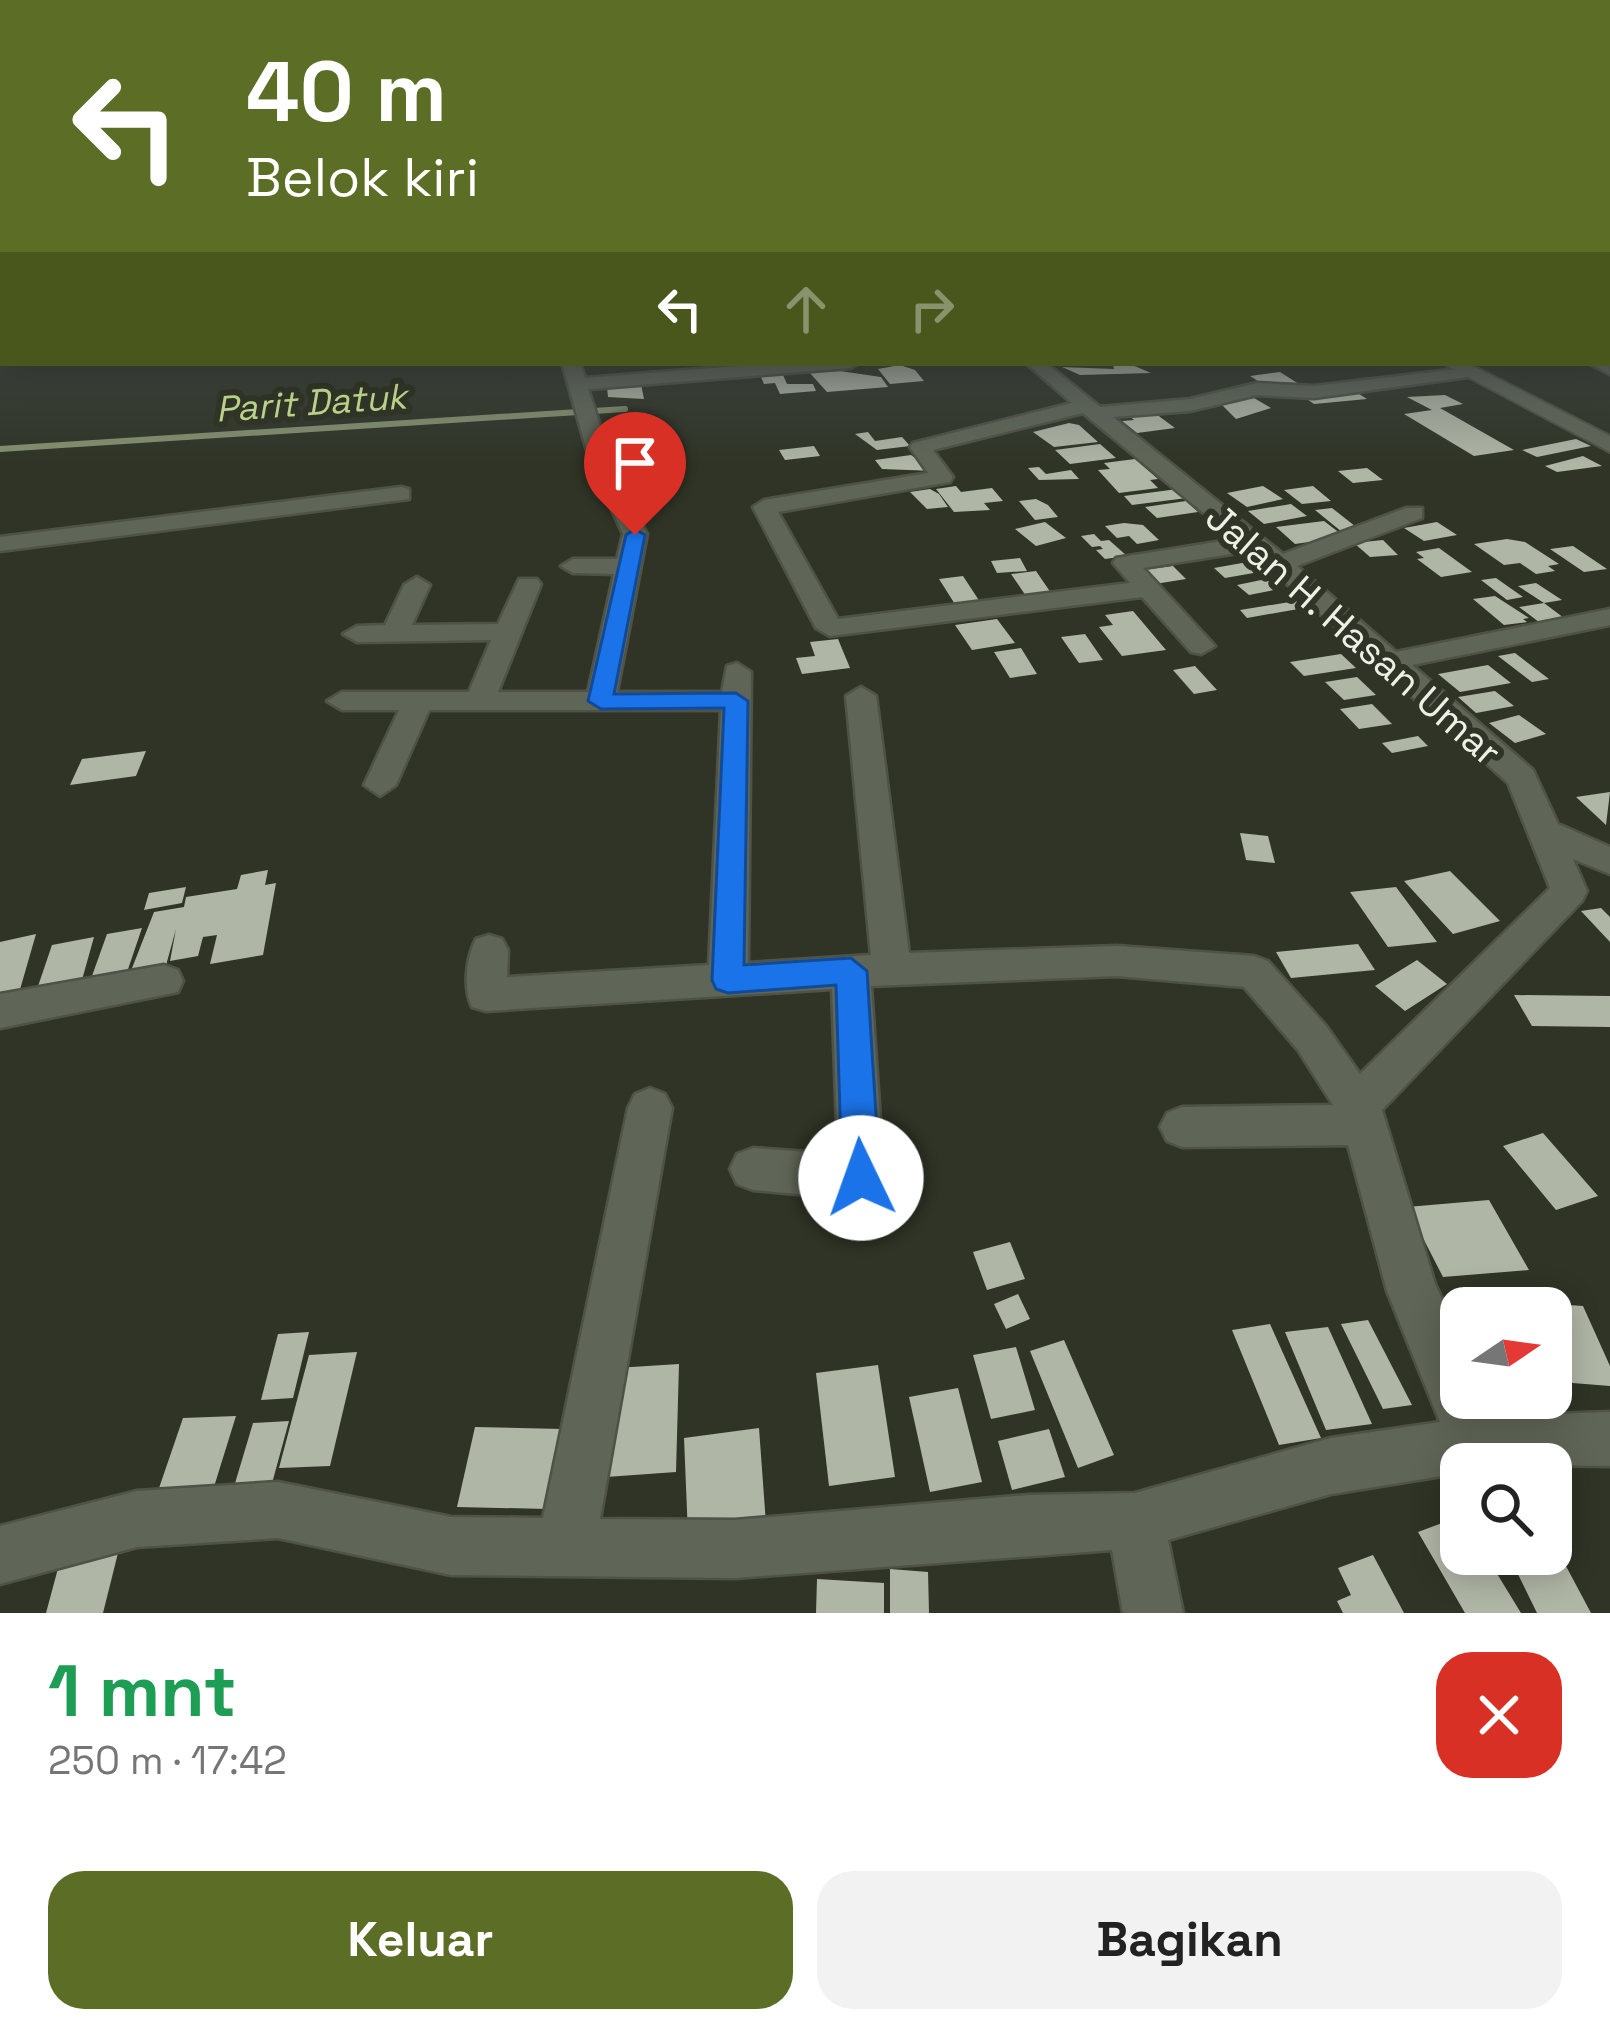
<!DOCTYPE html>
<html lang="id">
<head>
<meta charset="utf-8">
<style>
	:root { --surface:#fff; --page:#f2f2f2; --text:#222; --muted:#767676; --accent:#5c6d25 }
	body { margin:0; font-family:"Space Grotesk",sans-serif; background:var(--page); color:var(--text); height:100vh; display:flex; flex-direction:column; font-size:45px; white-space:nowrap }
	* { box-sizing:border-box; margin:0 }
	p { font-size:39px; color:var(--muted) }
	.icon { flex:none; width:66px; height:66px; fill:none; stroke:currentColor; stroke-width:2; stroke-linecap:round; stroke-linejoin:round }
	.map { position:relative; height:1613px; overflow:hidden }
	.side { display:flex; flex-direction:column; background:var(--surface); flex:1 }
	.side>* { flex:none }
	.hud { position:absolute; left:0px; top:0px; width:1611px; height:366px; box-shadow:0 6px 30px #0003; background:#5c6d25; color:#fff; overflow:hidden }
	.needle { width:78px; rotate:77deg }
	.buttons { position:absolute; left:1440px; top:1287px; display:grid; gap:24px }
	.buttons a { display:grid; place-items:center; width:132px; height:132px; border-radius:24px; background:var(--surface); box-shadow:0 6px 30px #0003; font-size:60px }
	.pin { position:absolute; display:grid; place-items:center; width:102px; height:102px; color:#fff; margin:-123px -51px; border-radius:50% 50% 50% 0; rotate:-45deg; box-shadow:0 0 12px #0007 }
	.pin .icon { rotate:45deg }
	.me { position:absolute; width:132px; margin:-66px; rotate:357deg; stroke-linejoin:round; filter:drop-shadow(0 0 9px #0008) }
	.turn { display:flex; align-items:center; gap:42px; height:252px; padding:0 48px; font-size:54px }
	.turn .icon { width:156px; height:156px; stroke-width:2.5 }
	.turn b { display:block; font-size:84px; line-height:102px }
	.lanes { display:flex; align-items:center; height:114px; padding:0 48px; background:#0003; justify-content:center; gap:60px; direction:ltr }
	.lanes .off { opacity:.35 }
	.round { display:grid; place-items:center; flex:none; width:126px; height:126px; border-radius:36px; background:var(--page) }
	.summary { display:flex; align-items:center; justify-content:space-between; height:204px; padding:0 48px }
	h1 { font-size:72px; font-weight:600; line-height:90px; color:#1e9e55 }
	.primary-button { display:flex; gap:24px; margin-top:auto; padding:24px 48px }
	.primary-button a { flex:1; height:138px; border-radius:36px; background:var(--accent); color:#fff; font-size:48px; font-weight:600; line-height:138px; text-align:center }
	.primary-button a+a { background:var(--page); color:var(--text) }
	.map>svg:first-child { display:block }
</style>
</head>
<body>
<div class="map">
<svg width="1610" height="1613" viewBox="0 0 1610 1613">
	<rect width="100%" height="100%" fill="#2f3426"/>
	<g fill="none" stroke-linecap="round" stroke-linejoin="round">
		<path stroke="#86916f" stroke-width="6" d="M0,449l625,-40"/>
	</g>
	<path fill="#b0b6a6" d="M1130,364l21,9 -71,2 -18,-8 52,2 -1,-4z
		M900,365l15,5 9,11 -34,3 -12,-15z
		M833,370l48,7 7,10 -61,5 -18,-20z
		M1280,372l19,12 -30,4 -19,-12z
		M783,375l4,9h26l3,7 -36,3 -5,-11 -11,1 -3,-7z
		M641,384l3,15 -36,-2 -1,-10z
		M1353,390l14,9 -53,5 -13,-9z
		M1445,395l18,9 -23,4 74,42 -40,6 -70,-42 28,-4 -25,-13z
		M1254,398l17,10 -35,11 -16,-16z
		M1152,411l23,17 -38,5 -15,-12 12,-1 -7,-6z
		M1069,423l10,2 19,17 -44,5 -21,-15z
		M868,432l7,9 27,-4 8,9 -33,4 -22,-16z
		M1576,439l15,7 -54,11 -15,-7z
		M1100,444l16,14 -46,6 -15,-14z
		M814,446l6,10 -35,4 -6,-10z
		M911,455l23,16 -52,-2 -7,-9z
		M1583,456l19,10 -45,6 -12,-6z
		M1135,459l23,20 -8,1 8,8 -39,5 -21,-23 12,-1 -6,-6z
		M1039,467l7,7 25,-4 8,9 -40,1 -11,-12z
		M1367,468l16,12 -30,3 -15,-12z
		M956,486l5,6 31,-4 11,13 -19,2 6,7 -36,2 -18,-23z
		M1263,486l20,13 -36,8 -20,-14z
		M1313,486l18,15 -29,3 -18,-14z
		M930,489l9,5 9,13 -21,2 -17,-17z
		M1178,489l9,9 -55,7 -8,-9z
		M1036,499l12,6 10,12 -23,3 -16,-19z
		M1186,501l12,11 -41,6 -12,-11z
		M1291,504l16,12 -43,8 -16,-13z
		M1332,508l28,22 -18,2 -27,-22z
		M1324,521l21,16 -50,7 -19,-17z
		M1045,522l21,16 -30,8 -21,-17z
		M1437,522l20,13 -33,6 -20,-13z
		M1124,523l19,2 16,15 -22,4 -8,-8 -12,2 -12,-12z
		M1094,534l7,7 8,-1 18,16 -22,3 -9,-9 7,-1 -3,-3 -8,1 -11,-11z
		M1507,539l18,3 34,22 -11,2 7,5 -19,3 -16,-11 -16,2 -30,-21z
		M1383,540l15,15 -28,2 -16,-14z
		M1573,546l34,23 -23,3 -34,-23z
		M1439,548l33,24 -31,5 -24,-18 7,-1 -8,-6z
		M1020,558l7,13 -30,2 -6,-12z
		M1259,560l12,10 -46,8 -11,-10z
		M1173,566l13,13 -37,6 -13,-14z
		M1036,571l15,22 -25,3 -15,-22z
		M963,576l19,29 -24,4 -19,-30z
		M1496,578l27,19 -16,3 -26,-20z
		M1266,579l13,10 -30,6 -12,-10z
		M1536,583l26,17 -18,3 -26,-17z
		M1495,596l34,22 -6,1 4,3 -23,3 -31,-26z
		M1296,601l8,7 -57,10 -7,-8z
		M1544,603l20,15 -25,4 -20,-15z
		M1133,611l33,39 -44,6 -23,-29 14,-2 -8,-10z
		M997,619l18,24 -43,7 -17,-25z
		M1085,634l18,26 -24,3 -18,-26z
		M838,639l12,29 -48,6 -6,-16 19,-2 -5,-14z
		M1021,648l16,26 -27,4 -16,-26z
		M1515,653l34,26 -17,3 -34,-26z
		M1341,654l15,14 -52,8 -14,-14z
		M1488,665l23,18 -51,9 -22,-18z
		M1195,666l22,24 -23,4 -21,-24z
		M1357,677l19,18 -32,5 -19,-18z
		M1495,691l19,15 -38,7 -18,-16z
		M1372,704l20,20 -33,5 -19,-20z
		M1519,715l27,19 -31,9 -26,-20z
		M1418,736l10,10 -36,7 -10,-10z
		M146,751l-10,25 -66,9 12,-26z
		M1610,792l-4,33 -30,-28z
		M1240,833l28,3 7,27 -29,-3z
		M268,870l-3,15 11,-2 -13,72 -53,9 7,-29 -14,2 -5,19 -28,5 6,-32 -14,51 -37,6 29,-74 30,-5 2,-10 51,-8 4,-14z
		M1450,871l50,50 -47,13 -49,-53z
		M186,887l-4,16 -38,7 5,-17z
		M1396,887l41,55 -49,5 -38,-55z
		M1601,908l9,9v25l-29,-31z
		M142,928l-19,56 -36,6 20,-56z
		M36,934l-17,59 -19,4v-55z
		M94,937l-14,50 -45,8 17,-50z
		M1358,944l17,26 -84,8 -15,-26z
		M1417,960l30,24 -42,27 -30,-25z
		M1514,995l96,1v31l-78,-1z
		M1543,1133l55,63 -42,14 -53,-64z
		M1489,1200l40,70 -86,7 -36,-70z
		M1010,1242l15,37 -38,11 -14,-38z
		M1018,1294l12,25 -24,10 -12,-25z
		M1527,1302l56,4 27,60v20l-50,-4 -9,-23v-51h-21z
		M1368,1320l44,85 -29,4 -42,-85z
		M1270,1324l51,114 -42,7 -47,-115z
		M1328,1327l44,97 -46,6 -41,-98z
		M309,1332l-16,66 -32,2 17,-66z
		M1064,1340l50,115 -36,13 -48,-117z
		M1016,1347l19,63 -44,9 -18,-64z
		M357,1352l-27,114 -51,2 30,-113z
		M679,1364l-3,108 -84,6 8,-109z
		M878,1365l17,112 -66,9 -13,-113z
		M958,1388l24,94 -52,10 -21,-95z
		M236,1416l-23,74 -56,4 26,-76z
		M289,1421l-18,66 -38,3 20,-67z
		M475,1427l87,2 -14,80 -91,-2z
		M759,1428l7,96 -78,11 -4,-97z
		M1049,1429l16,48 -53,13 -14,-49z
		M1461,1516v38h24l36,59h-56l-47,-81z
		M1551,1538l40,75h-54l-29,-59h43z
		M119,1549l-16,64h-57l14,-52z
		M1373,1555l31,58h-61l-6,-12 14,-6 -13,-27z
		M890,1569l38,3 1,41h-39z
		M817,1579l67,4v30h-68z"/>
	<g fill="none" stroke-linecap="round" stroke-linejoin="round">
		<g stroke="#4f5247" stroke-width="5">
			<path id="street" d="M0,326h3v10h-3z
				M1608,361l2,13 -22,-11h20z
				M562,363h18l5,15 193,-15h81l-9,5 -262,21 25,76 34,69 -30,158h105l5,-26 10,-3 14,9 -3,291 123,-8 -25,-259 15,-9 15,9 33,257 208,-7 137,10 14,5 58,65 34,48 190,-186 -42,-105 -258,-232 -107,17 72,78 -14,8 -10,-2 -49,-55 -312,39 -14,-8 -63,-121 11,-7 164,-27 -18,-26 3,-4 159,-40 -46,-40h20l54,44 90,-8 67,-16 57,3 161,-19 2,4 -9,6 -154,21 -57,-3 -67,16 -77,6 170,137 123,-46h16v10l-125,48 99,86 214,-43v16l-198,40 121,105 25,54 52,23v27l-37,-15 14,32 -5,10 -200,209 53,174 26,55v59h25l5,18 119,-4v54l-149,-2v9l-130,21 -163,46 15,73h-60l-11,-63 -377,28 -284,-3 -173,-37 -141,9 -137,37v-58l137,-35 141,-9 173,35 92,1 85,-410 7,-14 15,-6 15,6 7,14 -72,411 135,1 293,-25 107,-2 196,-55 109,-16 -53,-131 -39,-146 -166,2 -15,-6 -7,-14 7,-14 15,-6 151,-2 -35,-55 -54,-63 -127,-11 -246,10 13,192 -7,15 -16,7 -108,-10 -16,-6 -7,-15 7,-15 16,-6 85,6 -6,-165 -346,22 -14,-4c-9,-19 -6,-49 4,-68l13,-4 13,4 6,11 -1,27 202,-12 12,-255h-292l-33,75 -16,11 -16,-11 35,-75h-57l-15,-9 15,-9h127l22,-52 -134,2 -14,-8 14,-8 28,-1 19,-40 13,-8 13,8 -18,40 86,-1 21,-45h18l4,5 -43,108h90l26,-118 -41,-1 -12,-7 12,-7h44l6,-25 -32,-69zM1083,413l152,126 -119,19 -3,5 17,20 -292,36 -60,-107 172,-30 3,-5 -20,-27z
				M401,487l8,2v10l-409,52v-14z
				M164,965l14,5 5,11 -5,11 -178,36v-34z"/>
		</g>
		<g stroke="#4f5247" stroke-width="4">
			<path id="secondary" d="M1442,363h25l143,73v16z"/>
		</g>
		<g stroke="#4f5247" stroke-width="4">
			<path id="primary" d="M1608,249h2v10h-2z"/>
		</g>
		<use href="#street" fill="#606657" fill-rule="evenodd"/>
		<use href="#secondary" fill="#606657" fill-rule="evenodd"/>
		<use href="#primary" fill="#899d5c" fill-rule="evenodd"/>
	</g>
	<linearGradient id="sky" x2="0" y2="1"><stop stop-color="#1a1d15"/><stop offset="0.52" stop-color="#475052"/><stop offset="1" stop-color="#475052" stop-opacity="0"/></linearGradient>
	<rect width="1610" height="466" fill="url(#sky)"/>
	<path fill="#1a73e8" stroke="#114b97" stroke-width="3" d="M635,529l10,6 -31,159 122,-1 12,8 -4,264 107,-7 16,13 13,207 -6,13 -13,5 -13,-5 -6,-13 -6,-193 -108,8 -12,-4 -4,-9 12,-272 -123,1 -13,-8 38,-166z"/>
	<g text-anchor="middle" stroke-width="12" stroke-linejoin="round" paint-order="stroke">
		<g font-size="36" font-style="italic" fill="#bad18a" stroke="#2f3426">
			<text transform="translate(311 402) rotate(-4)" y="13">Parit Datuk</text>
		</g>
		<g font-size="39" fill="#edf0e7" stroke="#2f3426">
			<text transform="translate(1354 634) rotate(41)" y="14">Jalan H. Hasan Umar</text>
		</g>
	</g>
</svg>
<div class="buttons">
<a><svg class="needle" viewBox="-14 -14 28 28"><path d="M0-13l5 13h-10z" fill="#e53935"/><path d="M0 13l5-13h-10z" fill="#767676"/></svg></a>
<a><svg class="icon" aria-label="search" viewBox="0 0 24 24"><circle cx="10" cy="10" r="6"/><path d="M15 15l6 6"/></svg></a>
</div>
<div class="pin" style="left:635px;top:535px;background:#d93025"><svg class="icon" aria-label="arrive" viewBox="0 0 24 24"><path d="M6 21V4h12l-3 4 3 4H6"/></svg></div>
<svg class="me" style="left:861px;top:1178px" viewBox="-20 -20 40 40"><circle r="19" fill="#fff"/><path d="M0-13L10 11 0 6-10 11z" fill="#1a73e8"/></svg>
<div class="hud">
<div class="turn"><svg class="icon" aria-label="left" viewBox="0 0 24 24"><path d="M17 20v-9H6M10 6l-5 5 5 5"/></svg><div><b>40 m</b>Belok kiri</div></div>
<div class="lanes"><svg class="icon" aria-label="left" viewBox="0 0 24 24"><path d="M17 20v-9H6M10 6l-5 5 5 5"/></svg><svg class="icon off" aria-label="ahead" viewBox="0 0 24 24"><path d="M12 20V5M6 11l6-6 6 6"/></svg><svg class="icon off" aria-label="right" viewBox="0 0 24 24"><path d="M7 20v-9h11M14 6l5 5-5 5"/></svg></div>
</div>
</div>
<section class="side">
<div class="summary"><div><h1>1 mnt</h1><p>250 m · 17:42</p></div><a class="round" style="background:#d93025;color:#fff"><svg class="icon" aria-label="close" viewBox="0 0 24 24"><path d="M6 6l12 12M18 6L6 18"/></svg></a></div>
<div class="primary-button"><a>Keluar</a><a>Bagikan</a></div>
</section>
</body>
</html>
